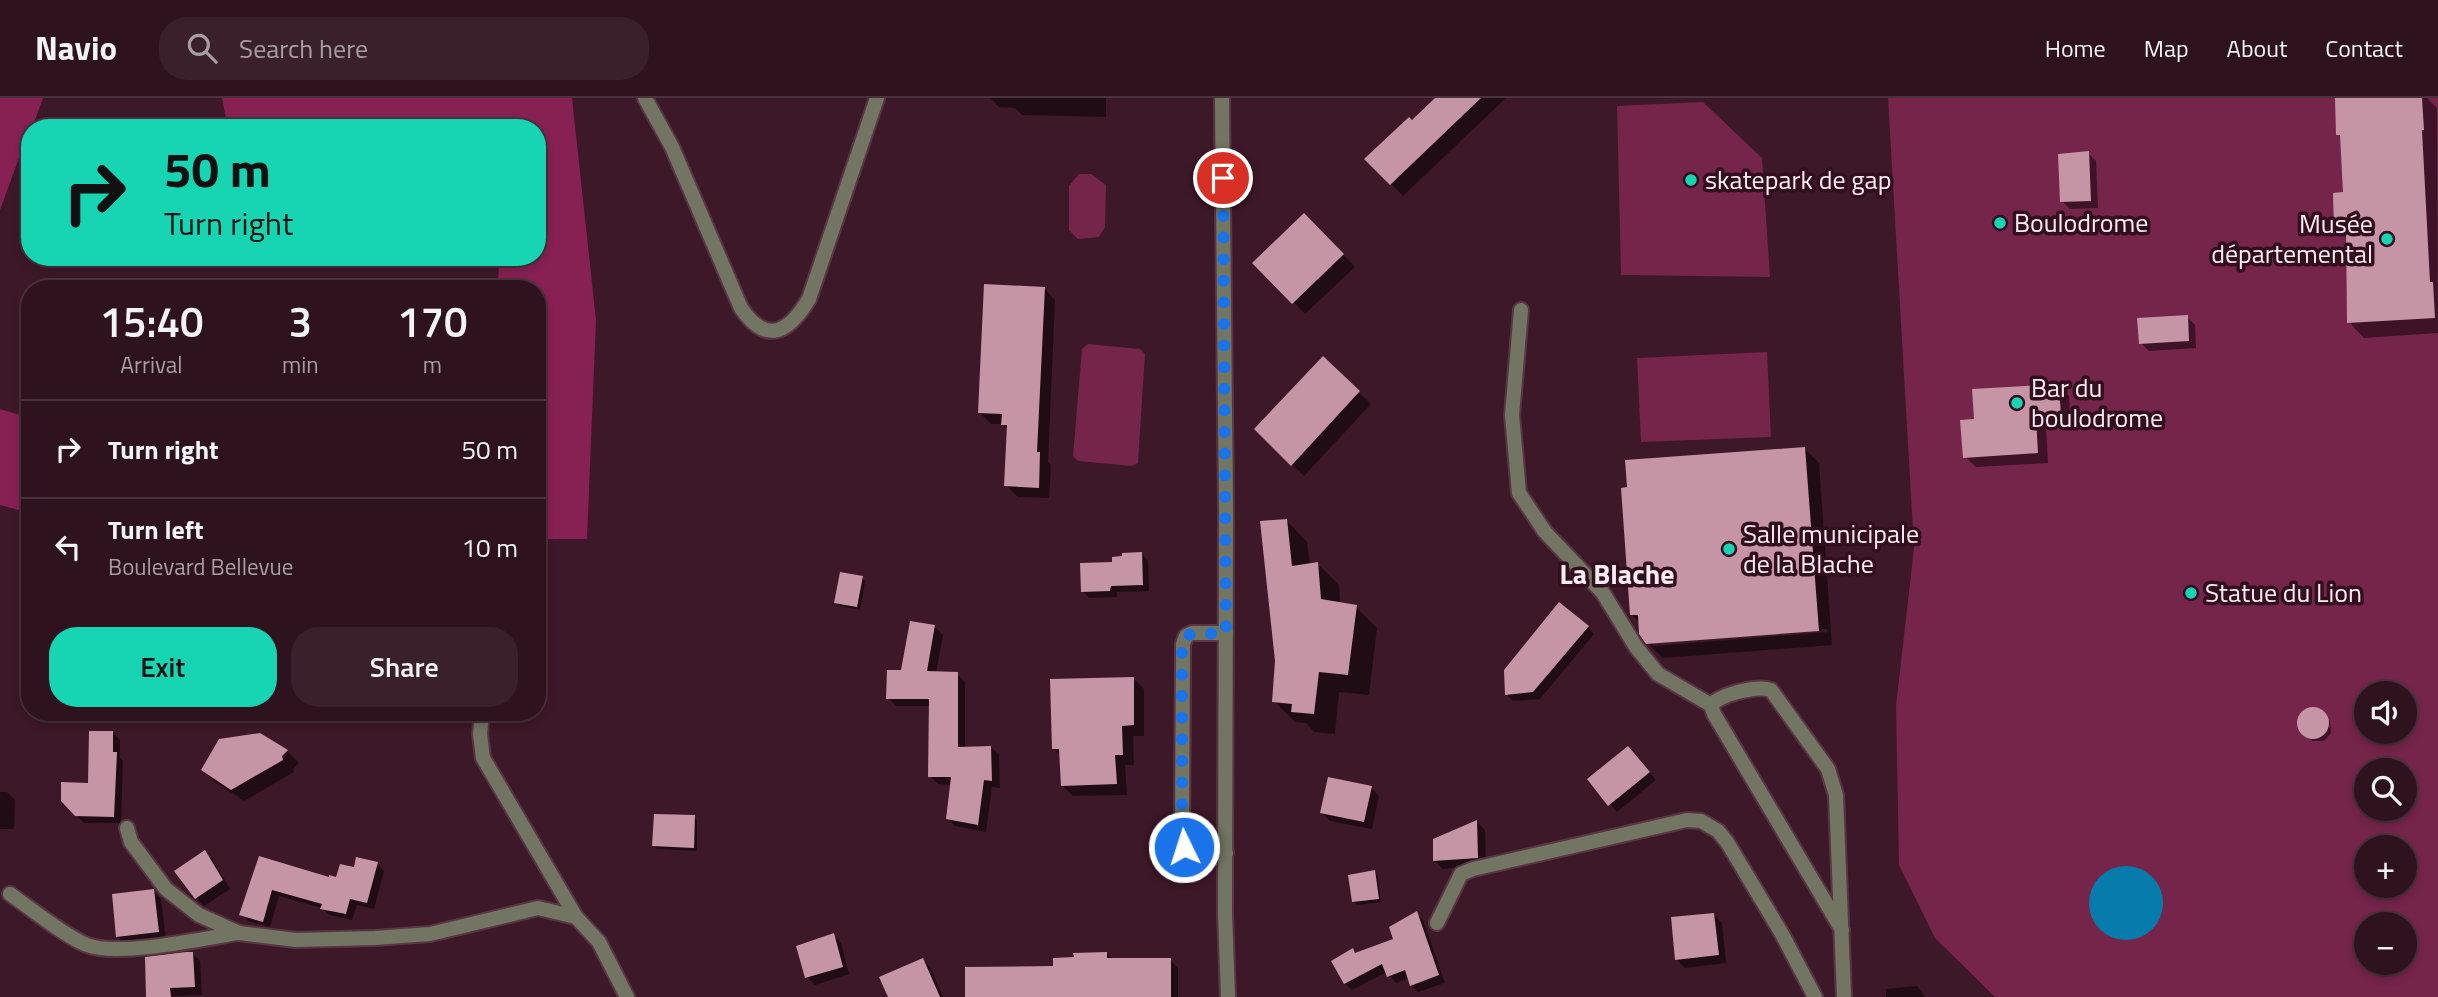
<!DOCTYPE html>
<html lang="en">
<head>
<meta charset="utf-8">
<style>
	:root { --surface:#2e121e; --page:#3a202b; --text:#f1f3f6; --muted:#a79ea4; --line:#49323c; --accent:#17d5b2 }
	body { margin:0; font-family:"Titillium Web",sans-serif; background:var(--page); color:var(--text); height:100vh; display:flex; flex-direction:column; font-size:26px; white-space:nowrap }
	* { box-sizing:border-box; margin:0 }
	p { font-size:23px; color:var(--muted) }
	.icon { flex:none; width:38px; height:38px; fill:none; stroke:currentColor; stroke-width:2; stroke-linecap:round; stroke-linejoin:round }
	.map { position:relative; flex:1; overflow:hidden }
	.details { position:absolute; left:21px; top:182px; width:525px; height:441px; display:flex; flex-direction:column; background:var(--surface); border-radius:28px; box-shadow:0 4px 10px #0003,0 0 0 2px var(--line) }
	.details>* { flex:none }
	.top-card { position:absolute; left:21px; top:21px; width:525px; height:147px; border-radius:28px; box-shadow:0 4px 10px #0003,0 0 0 2px var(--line); background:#17d5b2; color:#111; overflow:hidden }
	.buttons { position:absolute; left:2354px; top:583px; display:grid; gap:14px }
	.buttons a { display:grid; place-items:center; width:63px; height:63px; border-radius:50%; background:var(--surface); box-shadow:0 4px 10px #0003,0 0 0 2px var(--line); font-size:35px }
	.pin { position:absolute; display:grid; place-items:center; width:60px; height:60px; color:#fff; margin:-30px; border:4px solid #fff; border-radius:50%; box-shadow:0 2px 7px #0007 }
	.me { position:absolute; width:77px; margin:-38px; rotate:356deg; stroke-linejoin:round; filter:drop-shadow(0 0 5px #0008) }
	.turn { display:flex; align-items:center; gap:24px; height:147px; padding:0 28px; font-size:32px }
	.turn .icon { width:91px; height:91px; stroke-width:2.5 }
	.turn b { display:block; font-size:49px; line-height:60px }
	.eta { display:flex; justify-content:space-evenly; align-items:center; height:119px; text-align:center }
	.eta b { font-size:42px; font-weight:600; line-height:49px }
	.button { display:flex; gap:14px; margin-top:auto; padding:14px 28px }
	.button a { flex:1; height:80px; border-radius:28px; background:var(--accent); color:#111; font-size:28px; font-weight:600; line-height:80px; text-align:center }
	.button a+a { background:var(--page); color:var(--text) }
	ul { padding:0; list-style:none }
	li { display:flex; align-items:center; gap:21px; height:98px; padding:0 28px; border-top:2px solid var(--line) }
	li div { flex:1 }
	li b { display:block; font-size:26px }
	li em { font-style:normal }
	header { display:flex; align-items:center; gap:42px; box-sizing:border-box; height:98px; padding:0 35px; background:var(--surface); border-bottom:2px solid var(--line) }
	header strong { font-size:33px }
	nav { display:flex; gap:38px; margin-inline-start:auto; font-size:24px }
	.search { width:490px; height:63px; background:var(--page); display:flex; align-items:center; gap:18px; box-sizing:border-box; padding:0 24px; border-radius:28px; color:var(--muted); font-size:26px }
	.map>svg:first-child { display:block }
</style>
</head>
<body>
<header>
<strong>Navio</strong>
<div class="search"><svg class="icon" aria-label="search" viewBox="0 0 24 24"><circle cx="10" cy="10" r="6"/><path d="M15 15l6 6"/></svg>Search here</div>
<nav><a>Home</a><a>Map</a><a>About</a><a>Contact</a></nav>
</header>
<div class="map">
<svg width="2438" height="899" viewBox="0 0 2438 899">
	<rect width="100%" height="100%" fill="#3d1828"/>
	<path fill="#75244a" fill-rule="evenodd" d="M1888,0h550v899h-443l-60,-59 -36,-73 -3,-159 18,-158zM2366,595h38v39h-38zM2366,672h38v38h-38zM2366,749h38v39h-38zM2366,826h38v38h-38z
		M1703,4l59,56 8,119 -149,-2 -4,-169z
		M1079,76h12l15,11 -1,42 -6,10 -21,2 -9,-9v-44z
		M1088,246l52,5 5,5 -7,109 -6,3 -54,-5 -5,-5 9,-107z
		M1767,254l4,85 -130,5 -4,-84z"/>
	<path fill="#872053" d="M0,0h43l-11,30h-2l-30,82z
		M222,0h350l24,222 -9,219h-50v-250h-39l1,-32h38v-129h-309z
		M0,311l30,9v95l-30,-8z"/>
	<path fill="#077cac" d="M2089 805a37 37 0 1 1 74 0a37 37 0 1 1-74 0Z"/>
	<path fill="#0007" fill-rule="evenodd" d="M990,0h116v19l-84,-2 -7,-7 -16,-1z
		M1438,0h68l-103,98 -36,-37z
		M2337,0h90l10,10 1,225 -74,5 -15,-16 -1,-82 -12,-12 9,-35 -3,-54 -4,-5z
		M2088,55l8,8 2,47 -28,1 -8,-8z
		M1304,117l51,52 -50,47 -50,-51z
		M1044,190l11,12 -7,162 3,3 -2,33 -31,-1 -12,-12 3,-55 -6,-6h-12l-12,-12z
		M2187,219l8,8 1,23 -47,3 -8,-8z
		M1323,261l48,45 -67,72 -48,-47z
		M2059,288l10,10 2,31 -25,1 2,35 -72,4 -11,-10 11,-36z
		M1805,351l14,14 13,182 -169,13 -15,-15 -8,-20 -8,-8zM1827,531l1,3 -175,14v-4z
		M1286,422l21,22 3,23 8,-1 21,21 1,19 16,3 21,21 -8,67 -30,-3 -4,42 -21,-2 -8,-9 -11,-1 -21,-21z
		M1142,456l6,7 1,30 -32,1v5l-28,1 -6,-7 31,-27z
		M862,480l3,3 -5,29 -20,-4 -4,-3z
		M935,529l8,8 -7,38 21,1 8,8v66l26,-1 8,8 1,33 -8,-1 -6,45 -31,-6 -8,-8 5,-33 -14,-1 -8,-8v-70h-34l-8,-8 14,-26z
		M1588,529l6,7 -54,65 -27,2 -7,-7z
		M1133,580l11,11v47h-11l1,29h-9l2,30 -54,1 -11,-11 -1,-29 -7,-7z
		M2305,612h14l11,11 1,12 -7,8h-12l-13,-11v-13z
		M113,634l7,8v18l3,3 -2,62h-37l-21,-22 27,-17z
		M259,637l28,17h-3l-9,10 3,2 10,-12 11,11 -6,6 1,3 -50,29 -29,-19 -12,-12z
		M1635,657l21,25 -39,32 -7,-8z
		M1371,690l8,8 -7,33 -42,-8 -8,-8z
		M0,694h7l8,8 -1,29h-14z
		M694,719l3,4v30l-40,-2 -3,-3z
		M1477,724l8,8 1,35 -43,4 -8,-8z
		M205,754l8,8 17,29 -26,17 -8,-8z
		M260,760l70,22 7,-1 18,-10 22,-5 7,7 -10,38 -17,-4 -5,15 -23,-5 -7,-7 -43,-12 -9,31 -22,-6 -7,-7z
		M1374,774l4,4 3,26 -24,3 -3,-4z
		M153,793l8,8 5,41 -41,5 -7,-8z
		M1416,816l7,6 22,63 -27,9 -7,-7 -2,-7 -13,5 -9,-11 -35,18 -7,-7 8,-33 4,5 38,-15z
		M1714,817l8,8 4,40 -41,5 -8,-8z
		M834,837l7,8 8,31 -34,11 -8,-8z
		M192,855l8,8 2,34 -54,2z
		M1107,855l6,7h57l8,8v29h-211z
		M923,862l7,7 13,30h-53z
		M1917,888l8,11h-39v-8z"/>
	<path fill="#c595a6" d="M1435,0h46l-91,87 -26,-26 45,-42 3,3z
		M2335,0h87l2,32h-2l8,152h3l2,36 -88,5 -1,-95 -12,1 -1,-36 10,-1 -3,-57h-4z
		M2089,53l2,50 -31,1 -2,-48z
		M1304,115l40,41 -52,50 -40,-41z
		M984,186l61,3 -8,165h3l-1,36 -35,-2 3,-61h-6l1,-11 -24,-1z
		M2188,217l1,26 -50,3 -2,-26z
		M1323,258l37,35 -69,75 -37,-37z
		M2059,286l2,33 -25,1 2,35 -75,5 -3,-38 14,-1 -2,-30z
		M1805,349l14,184 -173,13 -7,-10 -1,-19h-8l-9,-127 6,-1 -2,-27z
		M1287,421l5,47 26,-4 3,37 36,6 -9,70 -29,-3 -5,42 -23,-2 1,-8 -20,-2 3,-41 -15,-140z
		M1142,454l1,33 -32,1 -1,5 -29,1 -1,-29 32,-1v-5l10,-1v-3z
		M840,474l23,4 -6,31 -23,-4z
		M1559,504l30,24 -56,66 -28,3 -1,-25z
		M910,523l25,4 -8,46 31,1v75l33,-1 1,35 -8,-1 -6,45 -32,-6 5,-42h-23l1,-78h-43l1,-29h14z
		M1134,579v48l-12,1 1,29h-8l2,29 -56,2 -2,-37h-7l-2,-70z
		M2297 625a16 16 0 1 1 32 0a16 16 0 1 1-32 0Z
		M89,633h24v21h4l-3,65 -39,-1 -14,-15v-19l27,1z
		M260,635l28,17 -6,6 1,4 -52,30 -30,-20 18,-31z
		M1628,648l22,26 -42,34 -21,-27z
		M1328,679l44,9 -8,36 -44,-9z
		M654,716l41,1 -1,33 -42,-2z
		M1477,722l1,38 -45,3v-22z
		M205,752l18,30 -28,19 -21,-28z
		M259,758l70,21v-2l7,2 4,-13 14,3 2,-10 22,5 -11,41 -17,-4 -4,15 -26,-5 2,-5 -50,-14 -9,32 -24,-7z
		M1375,772l4,29 -27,3 -4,-27z
		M154,791l5,43 -43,5 -4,-43z
		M1417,813l22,64 -29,11 -5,-16 -18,7 -5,-13 -38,20 -13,-23 22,-13 2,5 38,-14 -4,-12z
		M1714,815l5,42 -44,5 -4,-43z
		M834,835l9,34 -38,11 -9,-32z
		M186,854h7l2,35 -25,1 1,9h-25l-1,-40z
		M1107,854v6h64v39h-206v-30l88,-1v-8l21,-1 -1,-4z
		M923,860l17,39h-52l-9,-20z"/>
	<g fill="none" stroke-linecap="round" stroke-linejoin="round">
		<g stroke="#583644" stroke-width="18">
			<path id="service" d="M645,0l27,49 69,161c26,38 48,24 68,-9l68,-201
				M1521,212l-9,105 7,78 26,39 58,61 33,54 22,27 53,31 3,9 128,216
				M1711,607c10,-11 47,-20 60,-15l57,79 8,26 8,202
				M482,614l-2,22 3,24 93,159
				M1226,755l-33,-2 -9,-4 -2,-7 1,-196 3,-8 6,-3h34
				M1437,825l24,-49 12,-5 214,-49 14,1 17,10 9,11 55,92 33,63"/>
		</g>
		<g stroke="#583644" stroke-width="18">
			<path id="minor" d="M127,730l4,14 35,47 33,26 40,18 57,7 79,-2 55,-4 108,-26 38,9 23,25 28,55
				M10,796c20,14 56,43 77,51 31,12 115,-6 150,-12"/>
		</g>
		<g stroke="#583644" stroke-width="18">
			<path id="tertiary" d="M1222,0l4,413 -1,402 3,84"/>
		</g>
		<use href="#service" stroke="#727562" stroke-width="14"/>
		<use href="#minor" stroke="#727562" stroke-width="14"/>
		<use href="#tertiary" stroke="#727562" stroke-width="14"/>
	</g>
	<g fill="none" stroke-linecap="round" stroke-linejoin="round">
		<path stroke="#1a73e8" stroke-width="12" stroke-dasharray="0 21.6" d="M1184,749l-2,-7v-196l4,-8 6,-2 34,-1 -3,-455"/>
	</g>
	<g fill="#17d5b2" stroke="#320e1e" stroke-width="2.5">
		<circle cx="1691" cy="82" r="7"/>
		<circle cx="2000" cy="125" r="7"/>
		<circle cx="2387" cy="141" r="7"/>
		<circle cx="2017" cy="305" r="7"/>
		<circle cx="1729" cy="451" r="7"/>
		<circle cx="2191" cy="495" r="7"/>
	</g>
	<g text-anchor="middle" stroke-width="7" stroke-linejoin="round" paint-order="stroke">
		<g font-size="26" fill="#fdedf2" stroke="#320e1e" text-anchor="start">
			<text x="1705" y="91">skatepark de gap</text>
			<text x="2014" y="134">Boulodrome</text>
			<text x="2373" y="135" text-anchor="end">Musée<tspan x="2373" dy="30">départemental</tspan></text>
			<text x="2031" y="299">Bar du<tspan x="2031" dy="30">boulodrome</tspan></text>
			<text x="1743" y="445">Salle municipale<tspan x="1743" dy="30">de la Blache</tspan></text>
			<text x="2205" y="504">Statue du Lion</text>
		</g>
		<g font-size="28" font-weight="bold" fill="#fdedf2" stroke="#320e1e">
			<text x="1617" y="486">La Blache</text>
		</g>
	</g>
</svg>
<div class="buttons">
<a><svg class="icon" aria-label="sound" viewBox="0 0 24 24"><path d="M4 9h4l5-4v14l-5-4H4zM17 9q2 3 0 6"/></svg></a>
<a><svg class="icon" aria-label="search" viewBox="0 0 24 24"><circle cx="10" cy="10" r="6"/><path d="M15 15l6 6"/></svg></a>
<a>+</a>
<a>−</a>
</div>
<div class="pin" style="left:1223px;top:80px;background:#d93025"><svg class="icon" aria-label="arrive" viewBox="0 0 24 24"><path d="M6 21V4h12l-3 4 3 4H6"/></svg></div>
<svg class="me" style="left:1184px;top:749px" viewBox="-20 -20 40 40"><circle r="17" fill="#1a73e8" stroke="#fff" stroke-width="3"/><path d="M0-11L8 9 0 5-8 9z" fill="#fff"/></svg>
<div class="top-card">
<div class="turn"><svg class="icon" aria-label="right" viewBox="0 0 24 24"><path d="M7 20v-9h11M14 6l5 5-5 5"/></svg><div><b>50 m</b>Turn right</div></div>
</div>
<section class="details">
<div class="eta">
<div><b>15:40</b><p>Arrival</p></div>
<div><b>3</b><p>min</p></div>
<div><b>170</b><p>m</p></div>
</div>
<ul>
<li><svg class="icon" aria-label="right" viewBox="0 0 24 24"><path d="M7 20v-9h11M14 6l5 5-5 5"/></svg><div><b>Turn right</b></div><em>50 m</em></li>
<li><svg class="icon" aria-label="left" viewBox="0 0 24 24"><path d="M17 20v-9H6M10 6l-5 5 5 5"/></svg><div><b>Turn left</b><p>Boulevard Bellevue</p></div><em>10 m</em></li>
</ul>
<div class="button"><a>Exit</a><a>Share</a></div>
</section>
</div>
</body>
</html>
